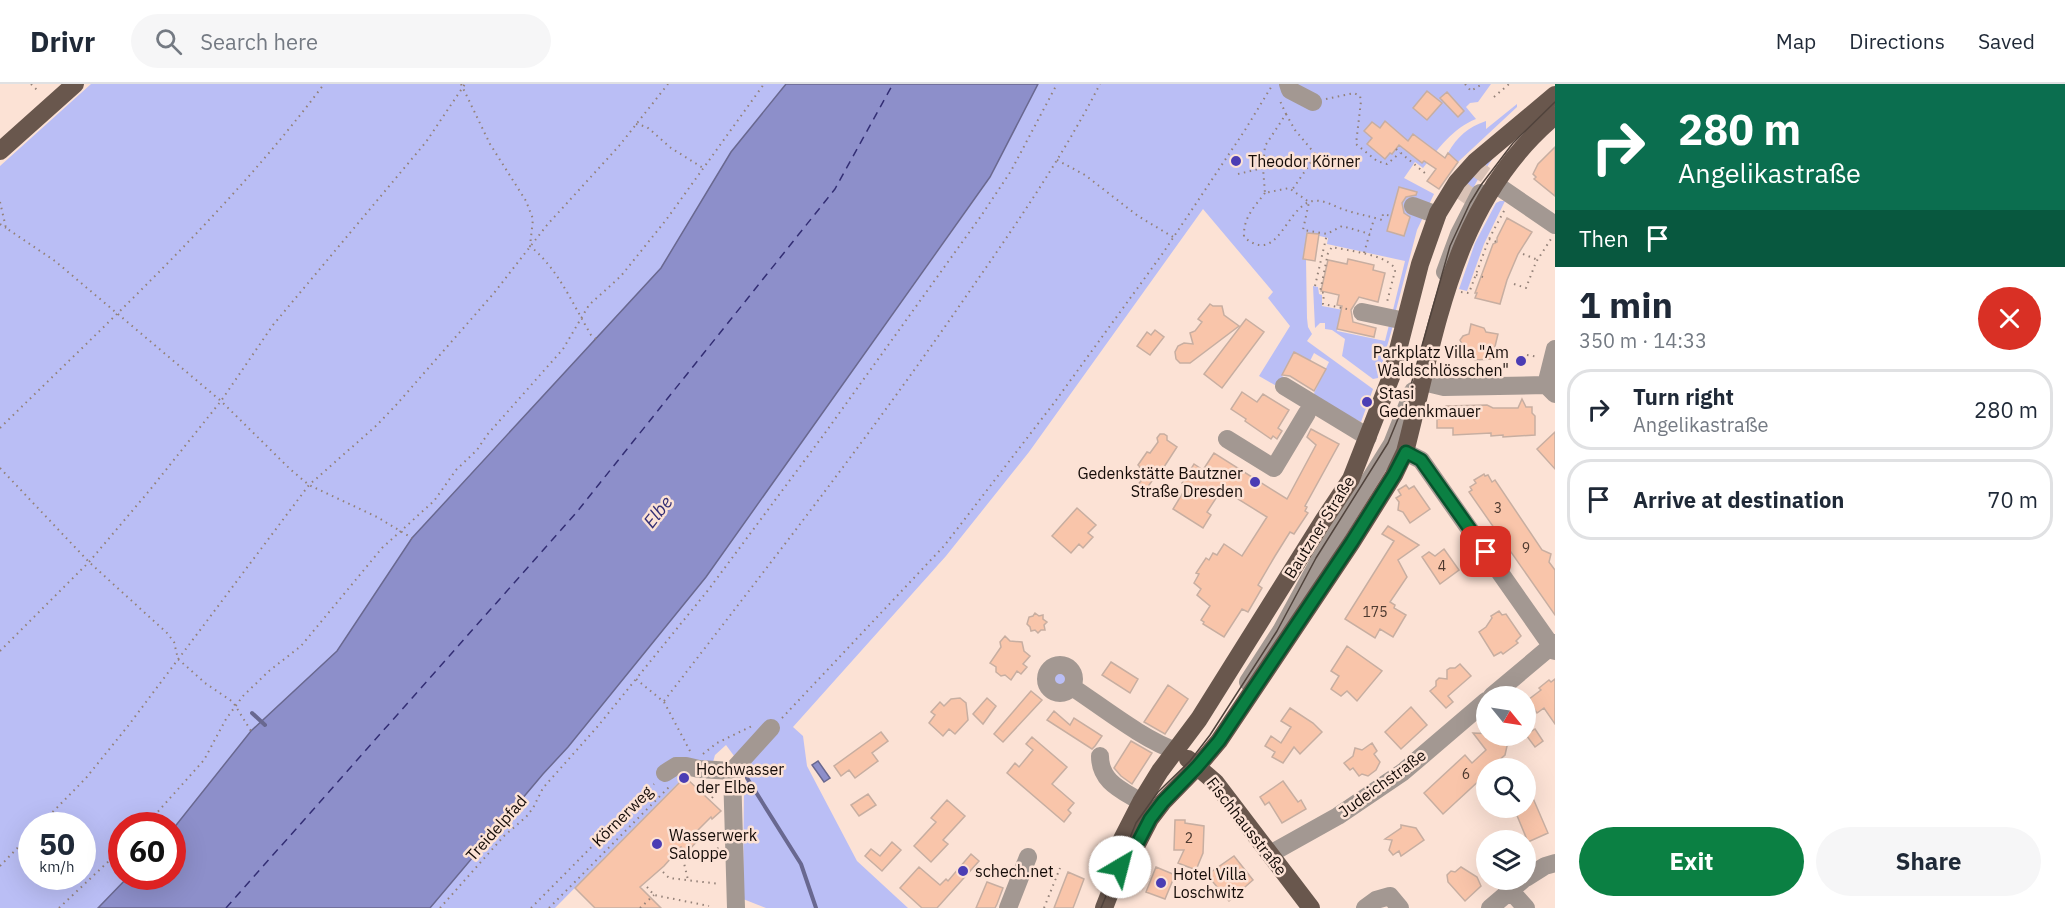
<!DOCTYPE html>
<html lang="en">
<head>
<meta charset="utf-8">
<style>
	:root { --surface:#fff; --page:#f6f6f7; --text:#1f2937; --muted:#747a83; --line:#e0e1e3; --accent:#0b8043 }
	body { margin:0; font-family:"IBM Plex Sans",sans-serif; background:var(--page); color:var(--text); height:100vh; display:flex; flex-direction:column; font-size:22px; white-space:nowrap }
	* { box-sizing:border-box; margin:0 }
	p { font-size:20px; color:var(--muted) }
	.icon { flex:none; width:33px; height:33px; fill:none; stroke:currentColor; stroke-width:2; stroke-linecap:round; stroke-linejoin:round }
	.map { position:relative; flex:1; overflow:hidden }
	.sheet { display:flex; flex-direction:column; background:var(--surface); width:510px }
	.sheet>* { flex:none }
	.hud { background:#0b6e4f; color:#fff; overflow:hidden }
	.needle { width:39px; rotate:120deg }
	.controls { position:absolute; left:1476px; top:602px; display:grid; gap:12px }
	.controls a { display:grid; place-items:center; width:60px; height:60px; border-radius:50%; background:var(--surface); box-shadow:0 6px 24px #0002; font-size:30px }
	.speed { position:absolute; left:18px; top:728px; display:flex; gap:12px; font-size:30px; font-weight:700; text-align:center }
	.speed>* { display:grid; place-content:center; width:78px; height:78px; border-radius:50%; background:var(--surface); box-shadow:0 6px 24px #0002; line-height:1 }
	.speed small { font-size:15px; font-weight:400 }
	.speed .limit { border:9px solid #d22; background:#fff; color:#111 }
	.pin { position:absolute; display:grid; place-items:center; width:51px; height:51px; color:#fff; margin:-26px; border-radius:12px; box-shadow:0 3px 9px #0006 }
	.me { position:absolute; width:66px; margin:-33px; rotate:37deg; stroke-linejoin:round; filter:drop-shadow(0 0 4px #0008) }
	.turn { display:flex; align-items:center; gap:21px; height:126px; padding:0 24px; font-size:27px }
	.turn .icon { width:78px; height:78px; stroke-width:2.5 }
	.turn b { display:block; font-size:42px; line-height:51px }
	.then { display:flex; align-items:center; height:57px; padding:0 24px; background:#0003; gap:12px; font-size:22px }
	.round { display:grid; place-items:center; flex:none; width:63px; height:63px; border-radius:32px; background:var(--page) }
	.overview { display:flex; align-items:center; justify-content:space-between; height:102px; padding:0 24px }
	h1 { font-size:36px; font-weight:700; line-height:45px }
	.cta { display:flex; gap:12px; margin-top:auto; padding:12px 24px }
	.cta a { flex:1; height:69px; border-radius:36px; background:var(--accent); color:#fff; font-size:24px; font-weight:700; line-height:69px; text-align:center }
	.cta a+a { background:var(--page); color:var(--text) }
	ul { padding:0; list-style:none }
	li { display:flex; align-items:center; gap:18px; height:81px; margin:0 12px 9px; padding:0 12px; border:3px solid var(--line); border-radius:24px }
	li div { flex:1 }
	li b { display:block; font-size:22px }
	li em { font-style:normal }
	header { display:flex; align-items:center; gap:36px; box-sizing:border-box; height:84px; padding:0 30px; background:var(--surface); border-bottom:2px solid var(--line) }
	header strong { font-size:28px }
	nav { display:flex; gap:33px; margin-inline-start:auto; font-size:21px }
	.search { width:420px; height:54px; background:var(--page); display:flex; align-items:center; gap:15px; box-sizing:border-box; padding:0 21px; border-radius:33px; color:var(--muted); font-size:22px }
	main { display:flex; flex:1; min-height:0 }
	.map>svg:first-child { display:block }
</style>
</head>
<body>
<header>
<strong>Drivr</strong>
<div class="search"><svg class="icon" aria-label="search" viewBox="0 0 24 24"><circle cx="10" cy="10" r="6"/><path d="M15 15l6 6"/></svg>Search here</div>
<nav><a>Map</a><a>Directions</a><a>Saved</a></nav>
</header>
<main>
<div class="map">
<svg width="1555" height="824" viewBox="0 0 1555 824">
	<rect width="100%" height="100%" fill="#fce2d5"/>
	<path fill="#babef5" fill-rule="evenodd" d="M91,0h695l-55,68 -70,116 -249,270 -75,113 -86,80 -78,98 -1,-4h-50v51h7l-31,32h-98v-742zM32,741h50v51h-50z
		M1038,0h453l-13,18 -8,1 -4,4 10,12c-23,9 -38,30 -53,49l-8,-6 -11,16 30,16 -17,36 -21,80h-3l12,-49 -78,-17 1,-6 -21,-5 -4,26 3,1 1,58 1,9 4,7 -5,7 66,48 -12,33 -22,-11 -24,-16 -1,-2 15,-31 -15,-9 -4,8 -16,-8 -12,23 5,3 -7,9 -21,-12 31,-50 -22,-28 5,-6 -70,-83 -174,243 -83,104 -153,171 10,9 4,30 50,95 51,47h-142l-23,-9 1,-113 8,-13 -15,-13 -11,-15 -11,10 -2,7h-14l-144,146h-125l113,-134 25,-27 138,-170 284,-399z
		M1517,20v3l-59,55 -10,-9c9,-16 20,-26 38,-32v8z
		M1503,60l-26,37 -11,20 -13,-6z
		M1500,117h5l-21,43 -17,47 -8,-2 16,-46 21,-40z
		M1313,202l5,1 1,7 3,1v11l21,4 -6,21 48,10 5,-20 4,1 -16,56 -5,1 -31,-23 3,-17 -13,-9 -7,-1v-6h-5l-5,5z
		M1050 595a10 10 0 1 1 20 0a10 10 0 1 1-20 0Z"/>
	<path fill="#8d8fca" stroke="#696890" stroke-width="1.5" d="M786,0h252l-48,93 -284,400 -138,170 -25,27 -113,134h-332l31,-32h43l1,-47 78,-98 86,-80 75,-113 249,-270 70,-116z
		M818,677l12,17 -6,4 -12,-17z"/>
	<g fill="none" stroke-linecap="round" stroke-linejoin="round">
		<path stroke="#696890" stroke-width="4" d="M252,629l13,12
			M747,694l54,86 15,44"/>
		<path stroke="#332e74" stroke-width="1.5" stroke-dasharray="8 6" stroke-linecap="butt" d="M226,824l350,-395 259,-324 58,-105"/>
	</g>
	<path fill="#f9c5aa" stroke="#c7aea1" stroke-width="1.5" d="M1427,7l15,12 -15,17 -14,-12z
		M1447,8l17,19 -6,6 -18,-19z
		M1385,37l23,20 5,-7 32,24 3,-5 10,9 -19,27 -12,-8 9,-12 -12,-8 -2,2 -23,-18 -7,9 -2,-1 -5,6 -18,-15 5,-6 -8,-7 8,-9 8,6z
		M1555,63v49l-21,-17 2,-2 -3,-3 5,-10z
		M1399,103l18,5 -1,3 -10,2 -4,6 2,10 6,4 -6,19 -17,-5z
		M1507,134l25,14 -14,22 -11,26 -7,24 -25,-6 2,-5h-2l18,-49 4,-2v-4z
		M1307,149l12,1 -4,27 -12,-2z
		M1348,175l26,6 -1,5 12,3 -7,29 -19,-5 -8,13 2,12 23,6 -2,9 -37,-8 5,-23 -5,-1 2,-10 -18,-4 7,-31 19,4z
		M1210,220l3,2h9l2,9 15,11 -49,37h-10l-4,-4 -1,-7 3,-6 6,-3 9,1 -3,-11 5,-2 7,-9 -4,-3z
		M1246,235l18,13 -42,56 -18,-14z
		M1471,240l13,4 2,4 12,2 -6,25 -17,1 -11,-5 1,-5 -5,-10 3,-4 6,-2z
		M1155,246l9,7 -14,18 -13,-9 10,-14 4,3z
		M1294,268l32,17 -12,22 -24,-15 -8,-1z
		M1242,308l15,10 6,-8 26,16 -11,18 4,3 -5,8 -4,-3 -2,3 -26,-18 1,-2 -15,-10z
		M1522,315l4,8h6v6l3,3v19l-32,2v-2l-12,1v-3l-38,2v-7h-16v-9h3l6,-13 41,-1 6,3h25z
		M1311,345l28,15 -34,62 2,1 -2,4 3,2 -14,21 -4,-2 -15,24 -17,29 4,3 -14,24 -6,-3 -18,28 -21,-13 1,-2 -3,-2 9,-14 -13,-11 4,-6 -7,-6 5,-9 -3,-1 10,-15 3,2 4,-7 4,2 7,-11 18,12 25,-39 -45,-28 -15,23 4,3 -8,13 -30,-19 14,-23 -5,-3 12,-19 9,6 11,-17 73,46 29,-54 -9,-8z
		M1555,348v37l-18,-20z
		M1160,350h4l3,2v4l10,7 -13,20 -12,13 -14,-10 2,-3 -2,-2 9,-13 3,1 8,-11 -1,-4z
		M1484,390l1,2 3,-1 4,7 3,-2 47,70 9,4 -2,8 6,8v45l-86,-123 3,-2 -2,-3 6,-4 -2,-3z
		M1144,393l8,4 -8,11 -7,-6z
		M1406,401l3,4 5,-3 16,23 -20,14 -7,-11 -5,-2 1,-8 -3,-4 5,-3 -3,-5z
		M1077,424l19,17 -8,8 5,4 -10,11 -4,-4 -8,9 -19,-17z
		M1388,442l31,19 -21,15 9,17 -17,25 5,3 -1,3 12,7 -13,22 -13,-8 -5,9 -30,-19 49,-78 -12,-7z
		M1444,465l15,21 -19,14 -18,-27 7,-5 6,4z
		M1499,527l3,4 4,-1 15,22 -5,5 2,2 -15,11 -2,-2 -7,4 -15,-24 7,-5 6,-9 -1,-2z
		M1035,529l4,3 4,-1v4l4,3 -3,3 1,5h-4l-3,3 -3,-3 -4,1 -1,-4 -3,-3 2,-7 4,-1z
		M1005,552l5,5 12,1 2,9 6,5 -7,8 4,3 -6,7 -4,-3 -6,9 -6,-5 -4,1 -5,-4v-5l-6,-4 11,-16 -1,-5z
		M1347,562l35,25 -25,30 -10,-10 -6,5 -10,-7 8,-13 -8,-5z
		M1111,578l27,17 -8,14 -28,-18z
		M1460,580l11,12 -23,20 5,6 -7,6 -16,-17 6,-5v-5l3,-3 8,1v-9l3,-2h5z
		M1555,595v45l-11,-16 -7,5 -9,-13 13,-10 -2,-2 10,-8 2,2z
		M1168,601l20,14 -23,35 -21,-12z
		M1031,607l11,9 -39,42 -9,-8z
		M960,614l6,5 2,17 -13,14 -6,-5 -6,7 -14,-13 6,-8 -4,-3 9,-10 4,4 7,-7z
		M987,614l9,8 -13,18 -10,-10z
		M1411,623l16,18 -26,24 -16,-17z
		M1290,624l23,15 9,9 -22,22 -6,-7 -11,16 -11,-6 3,-5 -10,-6 6,-10 10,7 10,-16 -10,-6z
		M1054,627l16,14 4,-7 28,18 -7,10 -3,3 -45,-29z
		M1535,645l8,12 -8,6 -9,-12z
		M881,648l7,9 -16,12 6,8 -23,17 -6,-8 -8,6 -7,-10z
		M1473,649l47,2 -13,11 -2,9 -15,13h-4l-2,8 -41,38 -19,-21 41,-38 7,8 14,-13z
		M1032,653l35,30 -15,17 22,19 -6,7 3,3 -7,9 -57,-49 8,-10 4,4 14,-17 -7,-6z
		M1131,657l21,12 -20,31 -11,-8 -7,-8z
		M1372,659l5,8 -3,3 6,8 -4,8 -8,6 -6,-2 -3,2 -6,-8 -3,2 -6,-7 9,-7 2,-8 7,2z
		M685,693l36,34 -9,8 -1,-2 -15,15 5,5 -15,16 -5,-6 -17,19 -24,21 21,21h-66l-20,-20z
		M1283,697l15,21 3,-2 5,9 -24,14 -13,-21 -4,3 -5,-8z
		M1526,698l22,51 -20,9 -12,-29 10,-5z
		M868,710l8,11 -17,11 -8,-11z
		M947,716l18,16 -22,24 5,4 -17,18 -17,-16 22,-24 -5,-4z
		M1175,736h10v3l19,3 -1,27 -7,17 -18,-7 6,-13h-10z
		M1401,741l15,3 8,12 -23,16 -2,-5 -6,4 -4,-5 3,-10 -7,-1 16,-11z
		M892,758l9,8 -19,21 -17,-15 6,-7 9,7z
		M971,770l8,7 -42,47h-15l-22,-20 19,-21 21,18 6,-6 2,2z
		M1234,772l19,24 -24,21 -22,-26z
		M1156,783l19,8 -10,24 -19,-7z
		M1461,783l16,10 4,9 -16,15 -17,-19 -1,-7 4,-4 4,1z
		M1068,788l16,7 -6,16 -5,13h-19z
		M987,798l16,6 -6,16 -2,4h-19z"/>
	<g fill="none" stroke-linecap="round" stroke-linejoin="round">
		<path stroke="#d9c2b6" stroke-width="18" stroke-dasharray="18 9" stroke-linecap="butt" d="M1458,115l25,-36"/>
		<path stroke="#938178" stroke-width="2" stroke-dasharray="1.5 4.5" stroke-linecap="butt" d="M31,0l7,7
			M461,0l29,60 36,57 7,18 -3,27c29,24 42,57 61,89l5,4
			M1465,0l6,7 11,-7
			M1494,13l15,-13
			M1326,15l28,-6 6,3 1,5 -5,43 21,17 10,3 13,-11
			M1286,30l9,16 21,25 -24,35
			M636,40l11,3 24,21 32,20
			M1396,65l30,25
			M1057,76l28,15 53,41 35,21
			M1263,84l2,-22 21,-32 -6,-13
			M1238,90l25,-6 2,25 24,-5 20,14 -6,28 24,4 15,-8 28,8
			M1265,109c-11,14 -22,25 -21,44 35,30 41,-31 69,-36 11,-2 22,6 32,9 12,4 24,6 37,10l1,-6 8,2
			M0,118l6,26 49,33 166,140 69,68 19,16 68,32 35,21
			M0,140l6,4
			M1489,155l8,3
			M1364,169l10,-34
			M1523,170l15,6
			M1476,191l7,2
			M1514,200l12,4 10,-26 15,-23
			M1315,202l12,-52
			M1461,208l8,1 20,-54 16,-30
			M1347,225l-24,-5 1,-11 -4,-1 8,-39 4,-6c18,4 50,7 62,20l1,4 -8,31
			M1527,271l11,2
			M0,344c112,-110 230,-218 324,-344
			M0,384l89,94 78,71 7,9 4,17 27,24 28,19 18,29
			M0,567l89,-89 60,-71 72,-90 52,-76 153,-183 39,-58
			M664,617c101,-131 202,-260 296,-396 50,-72 100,-143 140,-221
			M782,634l162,-172 110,-143 109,-150 82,-123 28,-46
			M690,667l-26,-49 -28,-23 73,-90 116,-156 156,-217 30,-45 46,-87
			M703,670l14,-11 35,-17
			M712,714l4,-6 -2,-7
			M40,741l46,-47 42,-52 181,-241 68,-60 20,-21 97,-111 53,-68 72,-79 49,-62
			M146,741l58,-65 22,-41 17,-23 26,-25 32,-25 81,-98 52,-47 22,-31 21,-20 10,-15 76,-86 26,-44 32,-29 45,-56 98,-136
			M694,765l2,2 24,-3
			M683,775l5,21
			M0,782l32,-33
			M663,788l6,6 51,6
			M647,803l7,8 55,11
			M59,824l51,-48 12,-14
			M440,824l64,-72 22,-19 7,-9 10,-20 55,-62 38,-47
			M531,824l123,-124
			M549,824l120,-121
			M640,824l14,-13
			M1044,824l16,-40"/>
		<path stroke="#a39892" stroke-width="18" d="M1288,0l2,6 23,12
			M1495,100l60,41
			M1413,122l24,9
			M1445,188l14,-38 21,-41
			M1362,228l43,9
			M1423,298l21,5 102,-2 9,9
			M1546,301l9,-36
			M1284,302l84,51
			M1227,355l47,29 33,-55
			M1405,368l16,8 134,191
			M1046 595a14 14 0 1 1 28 0a14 14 0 1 1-28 0Z
			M1248,598l33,-51 37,-68 74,-119 21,-53
			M1072,603c29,19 73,54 105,64
			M1492,612l63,-53
			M1100,672c0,26 22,34 41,46
			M732,687l4,137
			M732,687l39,-43
			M665,689l11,-7h10l13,3 33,2
			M1270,770l68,-38 65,-44 83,-71
			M1526,794l19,-12 10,-3
			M1510,806l16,18
			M1008,824l20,-51
			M1365,824l11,-8 14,-4 10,12
			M1490,824l34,-29"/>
		<path stroke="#69574d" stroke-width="18" d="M0,67l75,-67
			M1188,675l27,23 96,126
			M1120,783l15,-19 15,-29 13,-17 34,-35 22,-26 133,-199 42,-67 11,-23c32,-123 47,-250 150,-336
			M1104,824l16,-41 1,-26 20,-39 19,-31 39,-52 124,-198 28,-42 40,-102 29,-113 18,-51 19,-31 18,-20 80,-67"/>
		<path stroke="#50433c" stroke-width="1.5" d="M1101,824l35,-85 22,-31 32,-31 20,-26 67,-104 39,-73 72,-115 21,-51 41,-146 20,-43 11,-18 32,-42 42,-41"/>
	</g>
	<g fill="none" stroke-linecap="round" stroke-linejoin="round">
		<g stroke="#07532c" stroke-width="15">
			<path id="route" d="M1120,783l15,-19 15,-29 13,-17 34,-35 22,-26 133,-199 42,-67 12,-23 15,8 65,92"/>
		</g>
		<use href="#route" stroke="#0b8043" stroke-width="10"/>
	</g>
	<g fill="#4b3db4" stroke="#fce2d5" stroke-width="2">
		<circle cx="1236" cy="77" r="6"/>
		<circle cx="1521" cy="277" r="6"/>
		<circle cx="1367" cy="318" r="6"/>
		<circle cx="1255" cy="398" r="6"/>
		<circle cx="684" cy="694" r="6"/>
		<circle cx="657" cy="760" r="6"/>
		<circle cx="963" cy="787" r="6"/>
		<circle cx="1161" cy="799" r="6"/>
	</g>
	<g text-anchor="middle" stroke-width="5" stroke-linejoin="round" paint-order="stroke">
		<g font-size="14" fill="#4e3a30">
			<text x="1498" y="429">3</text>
			<text x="1526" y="469">9</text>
			<text x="1442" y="487">4</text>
			<text x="1375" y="533">175</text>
			<text x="1466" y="695">6</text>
			<text x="1189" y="759">2</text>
		</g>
		<g font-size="16" fill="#150c08" stroke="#fce2d5" text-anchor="start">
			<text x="1248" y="83">Theodor Körner</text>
			<text x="1509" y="274" text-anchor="end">Parkplatz Villa "Am<tspan x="1509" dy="18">Waldschlösschen"</tspan></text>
			<text x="1379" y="315">Stasi<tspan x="1379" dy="18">Gedenkmauer</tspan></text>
			<text x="1243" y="395" text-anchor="end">Gedenkstätte Bautzner<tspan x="1243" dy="18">Straße Dresden</tspan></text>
			<text x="696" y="691">Hochwasser<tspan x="696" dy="18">der Elbe</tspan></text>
			<text x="669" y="757">Wasserwerk<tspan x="669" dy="18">Saloppe</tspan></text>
			<text x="975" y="793">schech.net</text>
			<text x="1173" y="796">Hotel Villa<tspan x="1173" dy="18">Loschwitz</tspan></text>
		</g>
		<g font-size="16" fill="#150c08" stroke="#fce2d5">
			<text transform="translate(1319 443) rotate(-58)" y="6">Bautzner Straße</text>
			<text transform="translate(1382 699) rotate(-36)" y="6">Judeichstraße</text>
			<text transform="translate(622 732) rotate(-45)" y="6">Körnerweg</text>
			<text transform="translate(1247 742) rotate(52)" y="6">Fischhausstraße</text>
			<text transform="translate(496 744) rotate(-48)" y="6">Treidelpfad</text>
		</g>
		<g font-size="18" font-style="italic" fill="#332e74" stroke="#fce2d5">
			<text transform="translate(658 428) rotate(-52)" y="6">Elbe</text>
		</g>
	</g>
</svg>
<div class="controls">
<a><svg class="needle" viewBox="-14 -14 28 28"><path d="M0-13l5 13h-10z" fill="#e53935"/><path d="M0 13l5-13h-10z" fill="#747a83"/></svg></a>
<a><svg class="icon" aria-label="search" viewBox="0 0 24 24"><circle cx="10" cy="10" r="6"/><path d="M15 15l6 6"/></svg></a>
<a><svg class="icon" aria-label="layers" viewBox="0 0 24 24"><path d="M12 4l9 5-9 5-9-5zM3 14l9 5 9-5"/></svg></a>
</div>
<div class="speed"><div>50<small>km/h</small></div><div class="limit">60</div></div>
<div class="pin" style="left:1486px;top:468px;background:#d93025"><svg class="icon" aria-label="arrive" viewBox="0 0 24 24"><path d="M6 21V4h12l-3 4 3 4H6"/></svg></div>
<svg class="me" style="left:1120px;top:783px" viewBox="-20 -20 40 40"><circle r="19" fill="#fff"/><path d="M0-13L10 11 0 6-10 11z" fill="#0b8043"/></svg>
</div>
<section class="sheet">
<div class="hud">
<div class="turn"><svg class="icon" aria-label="right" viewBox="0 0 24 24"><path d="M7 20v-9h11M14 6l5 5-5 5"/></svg><div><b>280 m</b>Angelikastraße</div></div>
<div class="then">Then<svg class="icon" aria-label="arrive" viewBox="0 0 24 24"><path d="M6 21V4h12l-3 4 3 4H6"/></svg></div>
</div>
<div class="overview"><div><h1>1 min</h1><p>350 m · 14:33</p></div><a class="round" style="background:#d93025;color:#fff"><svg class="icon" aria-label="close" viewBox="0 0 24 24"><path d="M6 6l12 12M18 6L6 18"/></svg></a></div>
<ul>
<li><svg class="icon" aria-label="right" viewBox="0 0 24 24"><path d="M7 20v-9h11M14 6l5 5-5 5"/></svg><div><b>Turn right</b><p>Angelikastraße</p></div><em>280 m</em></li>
<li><svg class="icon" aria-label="arrive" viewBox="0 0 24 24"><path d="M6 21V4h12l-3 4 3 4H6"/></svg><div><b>Arrive at destination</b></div><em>70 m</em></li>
</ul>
<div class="cta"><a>Exit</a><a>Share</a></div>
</section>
</main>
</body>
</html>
